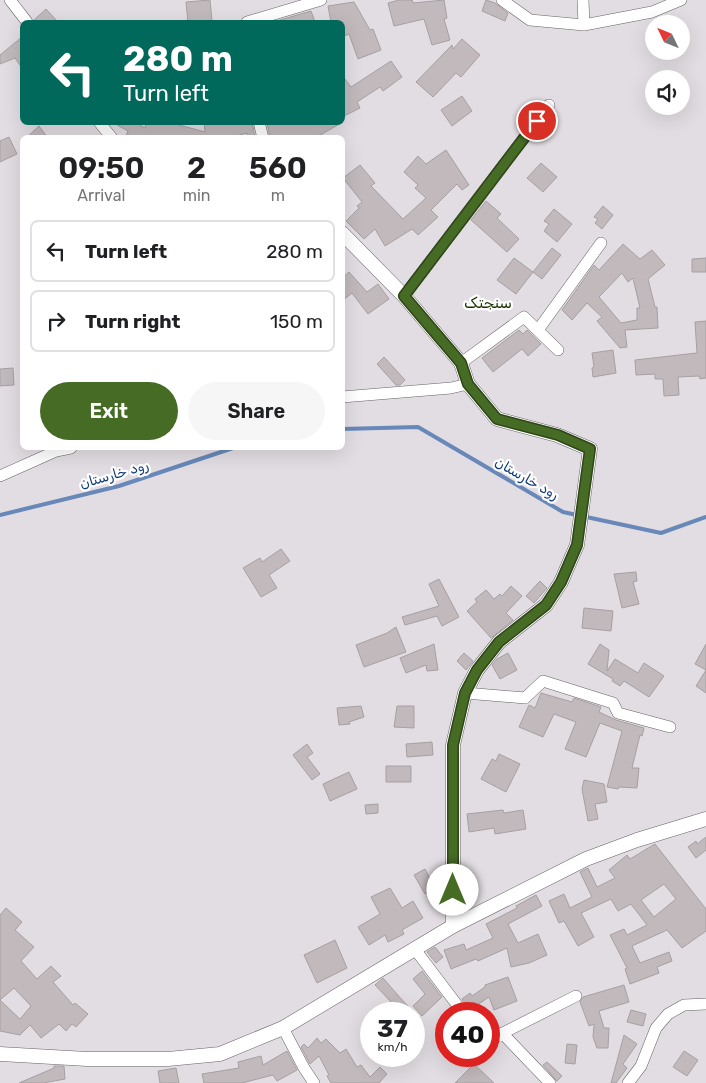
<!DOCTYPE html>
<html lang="en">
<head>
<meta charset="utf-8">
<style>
	:root { --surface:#fff; --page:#f6f6f6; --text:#202124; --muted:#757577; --line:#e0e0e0; --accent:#466b25 }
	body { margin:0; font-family:Rubik,"Noto Naskh Arabic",sans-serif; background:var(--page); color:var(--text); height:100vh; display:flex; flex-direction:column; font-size:19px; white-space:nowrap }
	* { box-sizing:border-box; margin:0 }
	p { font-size:16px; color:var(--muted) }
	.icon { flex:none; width:28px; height:28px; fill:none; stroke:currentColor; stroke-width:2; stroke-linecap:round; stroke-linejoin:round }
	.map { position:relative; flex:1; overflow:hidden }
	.panel { position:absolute; left:20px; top:135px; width:325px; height:315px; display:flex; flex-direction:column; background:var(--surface); border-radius:8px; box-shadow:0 5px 20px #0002 }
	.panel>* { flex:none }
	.hud { position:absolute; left:20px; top:20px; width:325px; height:105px; border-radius:8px; box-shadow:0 5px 20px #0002; background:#00695c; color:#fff; overflow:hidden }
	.needle { width:32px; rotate:313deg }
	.fabs { position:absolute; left:645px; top:15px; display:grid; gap:10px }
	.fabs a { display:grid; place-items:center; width:45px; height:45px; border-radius:50%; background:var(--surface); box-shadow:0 5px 20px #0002; font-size:25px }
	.speed { position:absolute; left:360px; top:1002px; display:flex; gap:10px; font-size:25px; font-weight:700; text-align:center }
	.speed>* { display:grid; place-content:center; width:65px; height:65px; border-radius:50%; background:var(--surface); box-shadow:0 5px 20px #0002; line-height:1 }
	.speed small { font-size:12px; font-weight:400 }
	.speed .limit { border:8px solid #d22; background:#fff; color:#111 }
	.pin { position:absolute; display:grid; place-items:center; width:42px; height:42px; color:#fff; margin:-21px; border:2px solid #fff; border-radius:50%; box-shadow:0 1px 5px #0007 }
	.me { position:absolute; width:55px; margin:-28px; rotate:0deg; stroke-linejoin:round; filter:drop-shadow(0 0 4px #0008) }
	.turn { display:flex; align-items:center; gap:18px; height:105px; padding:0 20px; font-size:22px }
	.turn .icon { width:65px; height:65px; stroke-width:2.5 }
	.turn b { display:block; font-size:35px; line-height:42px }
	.eta { display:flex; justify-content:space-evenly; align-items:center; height:85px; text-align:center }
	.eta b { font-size:30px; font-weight:600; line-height:35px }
	.action { display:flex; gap:10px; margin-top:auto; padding:10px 20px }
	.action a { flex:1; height:58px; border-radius:30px; background:var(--accent); color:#fff; font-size:20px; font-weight:600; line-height:58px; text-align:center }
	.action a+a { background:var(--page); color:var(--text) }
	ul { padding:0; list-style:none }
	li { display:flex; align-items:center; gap:15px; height:62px; margin:0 10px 8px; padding:0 10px; border:2px solid var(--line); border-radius:8px }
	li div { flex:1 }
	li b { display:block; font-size:19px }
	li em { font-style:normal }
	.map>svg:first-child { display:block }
</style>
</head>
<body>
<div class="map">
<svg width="706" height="1083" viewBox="0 0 706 1083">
	<rect width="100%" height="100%" fill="#e2dde2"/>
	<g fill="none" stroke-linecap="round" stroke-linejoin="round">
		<path stroke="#6788b8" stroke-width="4" d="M342,429l76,-2 145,85 98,21 45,-16
			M0,515l119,-29 114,-38"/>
	</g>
	<path fill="#c1b9bb" stroke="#a7a0a2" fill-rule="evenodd" d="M210,0l2,21 -24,1 -2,-20z
		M399,0h13l1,3 31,-3 3,18 -3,1 6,21 -18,5 -8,-26 -30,7 -6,-23z
		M486,0l9,3 13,10 -3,8 -23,-10z
		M354,2l16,28 3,-1 8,21 -23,9 -9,-25 -7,3v-15h-11l-3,-16z
		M46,9l12,13h-24v-2z
		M311,11l4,11h-42z
		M22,37v31l-7,-10 -15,6v-9z
		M462,39l18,16 -19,22 -5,-4 -23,24 -17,-15 36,-37 1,4z
		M391,61l11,16 -19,14 -3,-4 -23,15 3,6 -18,9v-42l9,12z
		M462,96l10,15 -20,15 -11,-16z
		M112,122h22l11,6 1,-6h22l37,10 -1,-10h48l3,16h-7l-1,-5 -18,5h-79l-7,-2 -1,2h-17l3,-7z
		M267,122h76l-28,16h-45z
		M39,126l9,12h-22z
		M9,137l8,17 -17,8v-21z
		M446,150l23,35 -7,5 -5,-6 -26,26 7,7 -20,18 -6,-6 -27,17 -10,-17 -11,10 -18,-18 13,-13 -2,-2 5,-4 -19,-24 17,-13 15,18 -4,3 32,33 23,-21 -11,-10 3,-3 -14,-13 14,-16 8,8z
		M541,163l16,14 -14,15 -16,-14z
		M486,201l15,13 -4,4 22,21 -12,13 -36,-32z
		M603,206l10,9 -11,14 -7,-6 3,-4 -4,-2z
		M554,209l18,15 -15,18 -13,-11 5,-7 -5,-3z
		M623,244l17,15 12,-9 13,15 -17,14 7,28h2l1,21 -33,2 2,17 -7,1 -23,-27 5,-4 -15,-14 -15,17 -10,-10 32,-45 5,5zM622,273l6,9 5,-4 7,30h-3v12l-16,3 -22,-26z
		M552,248l9,7 -19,24 -9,-7z
		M514,258l19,14 -17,22 -19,-14z
		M706,258v14h-14v-13z
		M349,272l18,20 11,-8 11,15 -21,15 -16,-21 -10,8v-23z
		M706,321v57l-6,1 -1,-3 -21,1 1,18 -15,1 -1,-17h-8v-5l-19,1 -1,-15 62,-7 -2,-31z
		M519,330l4,4 4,-4 14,14 -13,12 -6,-7 -29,23 -11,-14z
		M613,350l3,23 -23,4 -1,-9 2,-1 -2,-14z
		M384,357l21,23 -5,5h-4l-19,-21z
		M13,368l1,17 -14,1v-17z
		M281,549l9,12 -21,14 8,13 -16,9 -18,-29 17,-10 2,4z
		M636,572l1,9 -4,1 6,22 -17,4 -8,-34z
		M439,579l20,38 -17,9 -5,-10 -32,9 -3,-8 37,-11 -10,-22z
		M540,581l7,7 -13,15 -8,-7z
		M511,586l11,10 -16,17 7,7 -22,18 -24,-27 10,-9 -2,-3 11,-9 8,9 6,-5 2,2z
		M584,608l29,3 -2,20 -29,-3z
		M396,627l10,25 -42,15 -8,-22 31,-12z
		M434,644l4,26 -11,1 -1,-6 -20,8 -6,-15z
		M600,644l9,6 -2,21 8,-12 23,14 6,-10 20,13 -15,21 -25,-16 -4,5 -8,-5 1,-2 -25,-15z
		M706,644v49l-10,-7 10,-16 -11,-6z
		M464,653l9,8 -7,9 -9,-9z
		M508,653l9,17 -17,9 -8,-14 5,-6z
		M541,693l31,9 2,-4 27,9 -2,5 17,8 28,8 -2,8 -2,-1 -8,33h7l-2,20 -18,-1 -1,2 -11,-2 15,-56 -22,-8 -14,34 -21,-8 11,-27 -22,-8 -11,23 -24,-10 10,-22 6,3z
		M361,706l3,11 -15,5 1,2 -11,1 -2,-17z
		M397,706h17v22l-20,-1z
		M432,742l1,13 -26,2 -1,-13z
		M307,744l6,9 -6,4 13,17 -8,6 -19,-25z
		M499,754l21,10 -14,28 -25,-13 11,-20 4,2z
		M386,766h25v16h-25z
		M349,772l8,17 -27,12 -7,-17z
		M584,780l20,4 3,18 -12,2 3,15 -10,2 -6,-32z
		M378,804v9l-12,1 -1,-9z
		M503,810l1,3 19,-3 3,19 -31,5 -1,-6 -25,4 -2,-18z
		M706,837v13l-10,8 -8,-11 8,-6 1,3z
		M655,844l51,65v22l-24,17 -15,-18 -35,16 8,17 29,-11 3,9 -15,6 2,6 -29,11 -5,-15 2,-1 -17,-33 14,-6 3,6 20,-10 -16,-21 -13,7 -7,-12 -30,14 13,24 -16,9 -14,-25 -5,2 -10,-22 15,-7 6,14 22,-11 -12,-25 8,-4 9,19 18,-9 -6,-8 18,-15 3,4zM664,884l12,15 -22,18 -13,-17z
		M425,869l10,20 -10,5 -11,-19z
		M390,888l12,20 11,-7 10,17 -21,12 2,4 -16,8 -3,-7 -16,10 -11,-18 22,-13 -9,-17z
		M536,895l6,11 -34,18 10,19 20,-9 9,21 -18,8 -18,4 -4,-19 -29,13 -2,-2 -25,10 -7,-19 20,-6 2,6 27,-12 -7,-14 31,-16 -1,-2z
		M6,908l16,14 -7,8 19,17 -13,14 16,18 14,-13 10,10 -8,6 20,23 2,-2 13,11 -12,13 -4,-3 -6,7 -7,-7 -18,14 -11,-13 -10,10 -20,-4v-116zM14,988l17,18 -11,13 -20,-19z
		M335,940l12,28 -30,15 -13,-28z
		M435,947l8,10 -7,6 -9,-11z
		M422,971l20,26 -20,19 -9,-10 12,-12 -12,-15z
		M508,977l9,24 -23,9 -5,-13 -19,13 -8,-11 8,-6 2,3 13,-9v-2z
		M383,978l13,15 19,21h-17l-7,-8 2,-2 -18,-19z
		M624,985l5,17 -30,9 5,17h5l-1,20h-11l-4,-11 1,-13 -5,2 -9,-24 3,-5z
		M631,1010l15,4 -3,12 -16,-4z
		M624,1035l13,9 -14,20 4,4 -11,15h-5z
		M317,1038l4,5 5,-4 14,14 6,-4 11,18 4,-2 9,12 10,-10 7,7 -8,9h-48l-4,-7 2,-1 -10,-19 -9,8 -9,-17 3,-3 4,4z
		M567,1044l10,1 -2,19 -10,-1z
		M287,1051l10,19 -20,11 -4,-6 -31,8h-38l-2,-9 37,-6 -1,-6 23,-6 2,9z
		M684,1051l14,9 -11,16 -14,-9z
		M547,1062l15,14 -5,5 -14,-16z
		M474,1064l20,19h-39z
		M54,1066h10l1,13 -22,4h-24l35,-15z
		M176,1068l3,15h-19l-2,-12z"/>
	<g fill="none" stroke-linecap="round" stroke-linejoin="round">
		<g stroke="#676267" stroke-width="12">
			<path id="minor" d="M10,0l17,22
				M502,0l28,20 54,5 68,-13 29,-12
				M583,0l1,25
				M247,22l74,-22
				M99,122l13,16
				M259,122l4,16
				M404,296l145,-191
				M538,330l63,-87
				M461,363l63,-46 34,33
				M342,397l109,-9 17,-4
				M0,476l56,-25 15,-3
				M465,693l60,5 18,-17 70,22 5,10 52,14
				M414,948l50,66
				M283,1028l21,40 10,15
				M502,1033l48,50
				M489,1040l87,-44
				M628,1083l13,-17 15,-38 12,-14 16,-9 22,-1"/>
		</g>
		<g stroke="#676267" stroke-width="15">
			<path id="tertiary" d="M342,233l62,63 57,67 7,21 29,35 60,16 33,14 -13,96 -16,37 -15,23 -47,37 -22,28 -12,23 -12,52v181
				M0,1054l87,5h81l52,-5 63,-26 170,-102 133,-67 51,-19 69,-21"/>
		</g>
		<use href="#minor" stroke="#fff" stroke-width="11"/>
		<use href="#tertiary" stroke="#fff" stroke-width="14"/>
	</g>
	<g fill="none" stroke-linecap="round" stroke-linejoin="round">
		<g stroke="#2e4618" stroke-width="12">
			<path id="route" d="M453,890v-145l12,-52 12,-23 22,-28 47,-37 15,-23 16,-37 13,-96 -32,-14 -61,-16 -29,-35 -7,-21 -57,-67 133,-175"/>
		</g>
		<use href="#route" stroke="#466b25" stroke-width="9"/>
	</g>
	<g text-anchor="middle" stroke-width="4.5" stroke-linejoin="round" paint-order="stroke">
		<g font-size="14" font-style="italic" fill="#123f7a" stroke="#fff">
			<text transform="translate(114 474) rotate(-16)" y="5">رود خارستان</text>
			<text transform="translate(527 478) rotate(30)" y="5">رود خارستان</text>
		</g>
		<g font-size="15" fill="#1a3201" stroke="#fff">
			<text x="488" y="308">سنجتک</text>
		</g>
	</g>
</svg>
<div class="fabs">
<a><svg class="needle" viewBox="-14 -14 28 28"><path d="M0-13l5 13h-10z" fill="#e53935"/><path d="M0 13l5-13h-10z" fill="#757577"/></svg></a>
<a><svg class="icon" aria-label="sound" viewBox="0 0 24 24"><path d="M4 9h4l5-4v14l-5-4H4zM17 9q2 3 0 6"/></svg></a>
</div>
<div class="speed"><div>37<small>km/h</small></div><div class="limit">40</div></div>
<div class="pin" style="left:537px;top:121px;background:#d93025"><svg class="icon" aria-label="arrive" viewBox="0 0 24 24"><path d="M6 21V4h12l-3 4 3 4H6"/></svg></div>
<svg class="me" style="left:453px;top:890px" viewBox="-20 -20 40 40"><circle r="19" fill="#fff"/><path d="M0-13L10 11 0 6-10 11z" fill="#466b25"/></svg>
<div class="hud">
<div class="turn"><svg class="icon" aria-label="left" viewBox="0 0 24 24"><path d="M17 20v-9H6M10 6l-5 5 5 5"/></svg><div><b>280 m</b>Turn left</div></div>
</div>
<section class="panel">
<div class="eta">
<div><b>09:50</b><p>Arrival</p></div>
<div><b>2</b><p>min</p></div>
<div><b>560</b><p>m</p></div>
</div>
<ul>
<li><svg class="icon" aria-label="left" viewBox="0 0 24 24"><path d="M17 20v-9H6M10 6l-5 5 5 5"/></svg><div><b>Turn left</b></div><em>280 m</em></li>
<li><svg class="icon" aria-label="right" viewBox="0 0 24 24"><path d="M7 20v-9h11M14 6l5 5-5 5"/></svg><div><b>Turn right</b></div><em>150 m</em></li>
</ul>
<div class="action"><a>Exit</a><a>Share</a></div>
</section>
</div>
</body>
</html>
